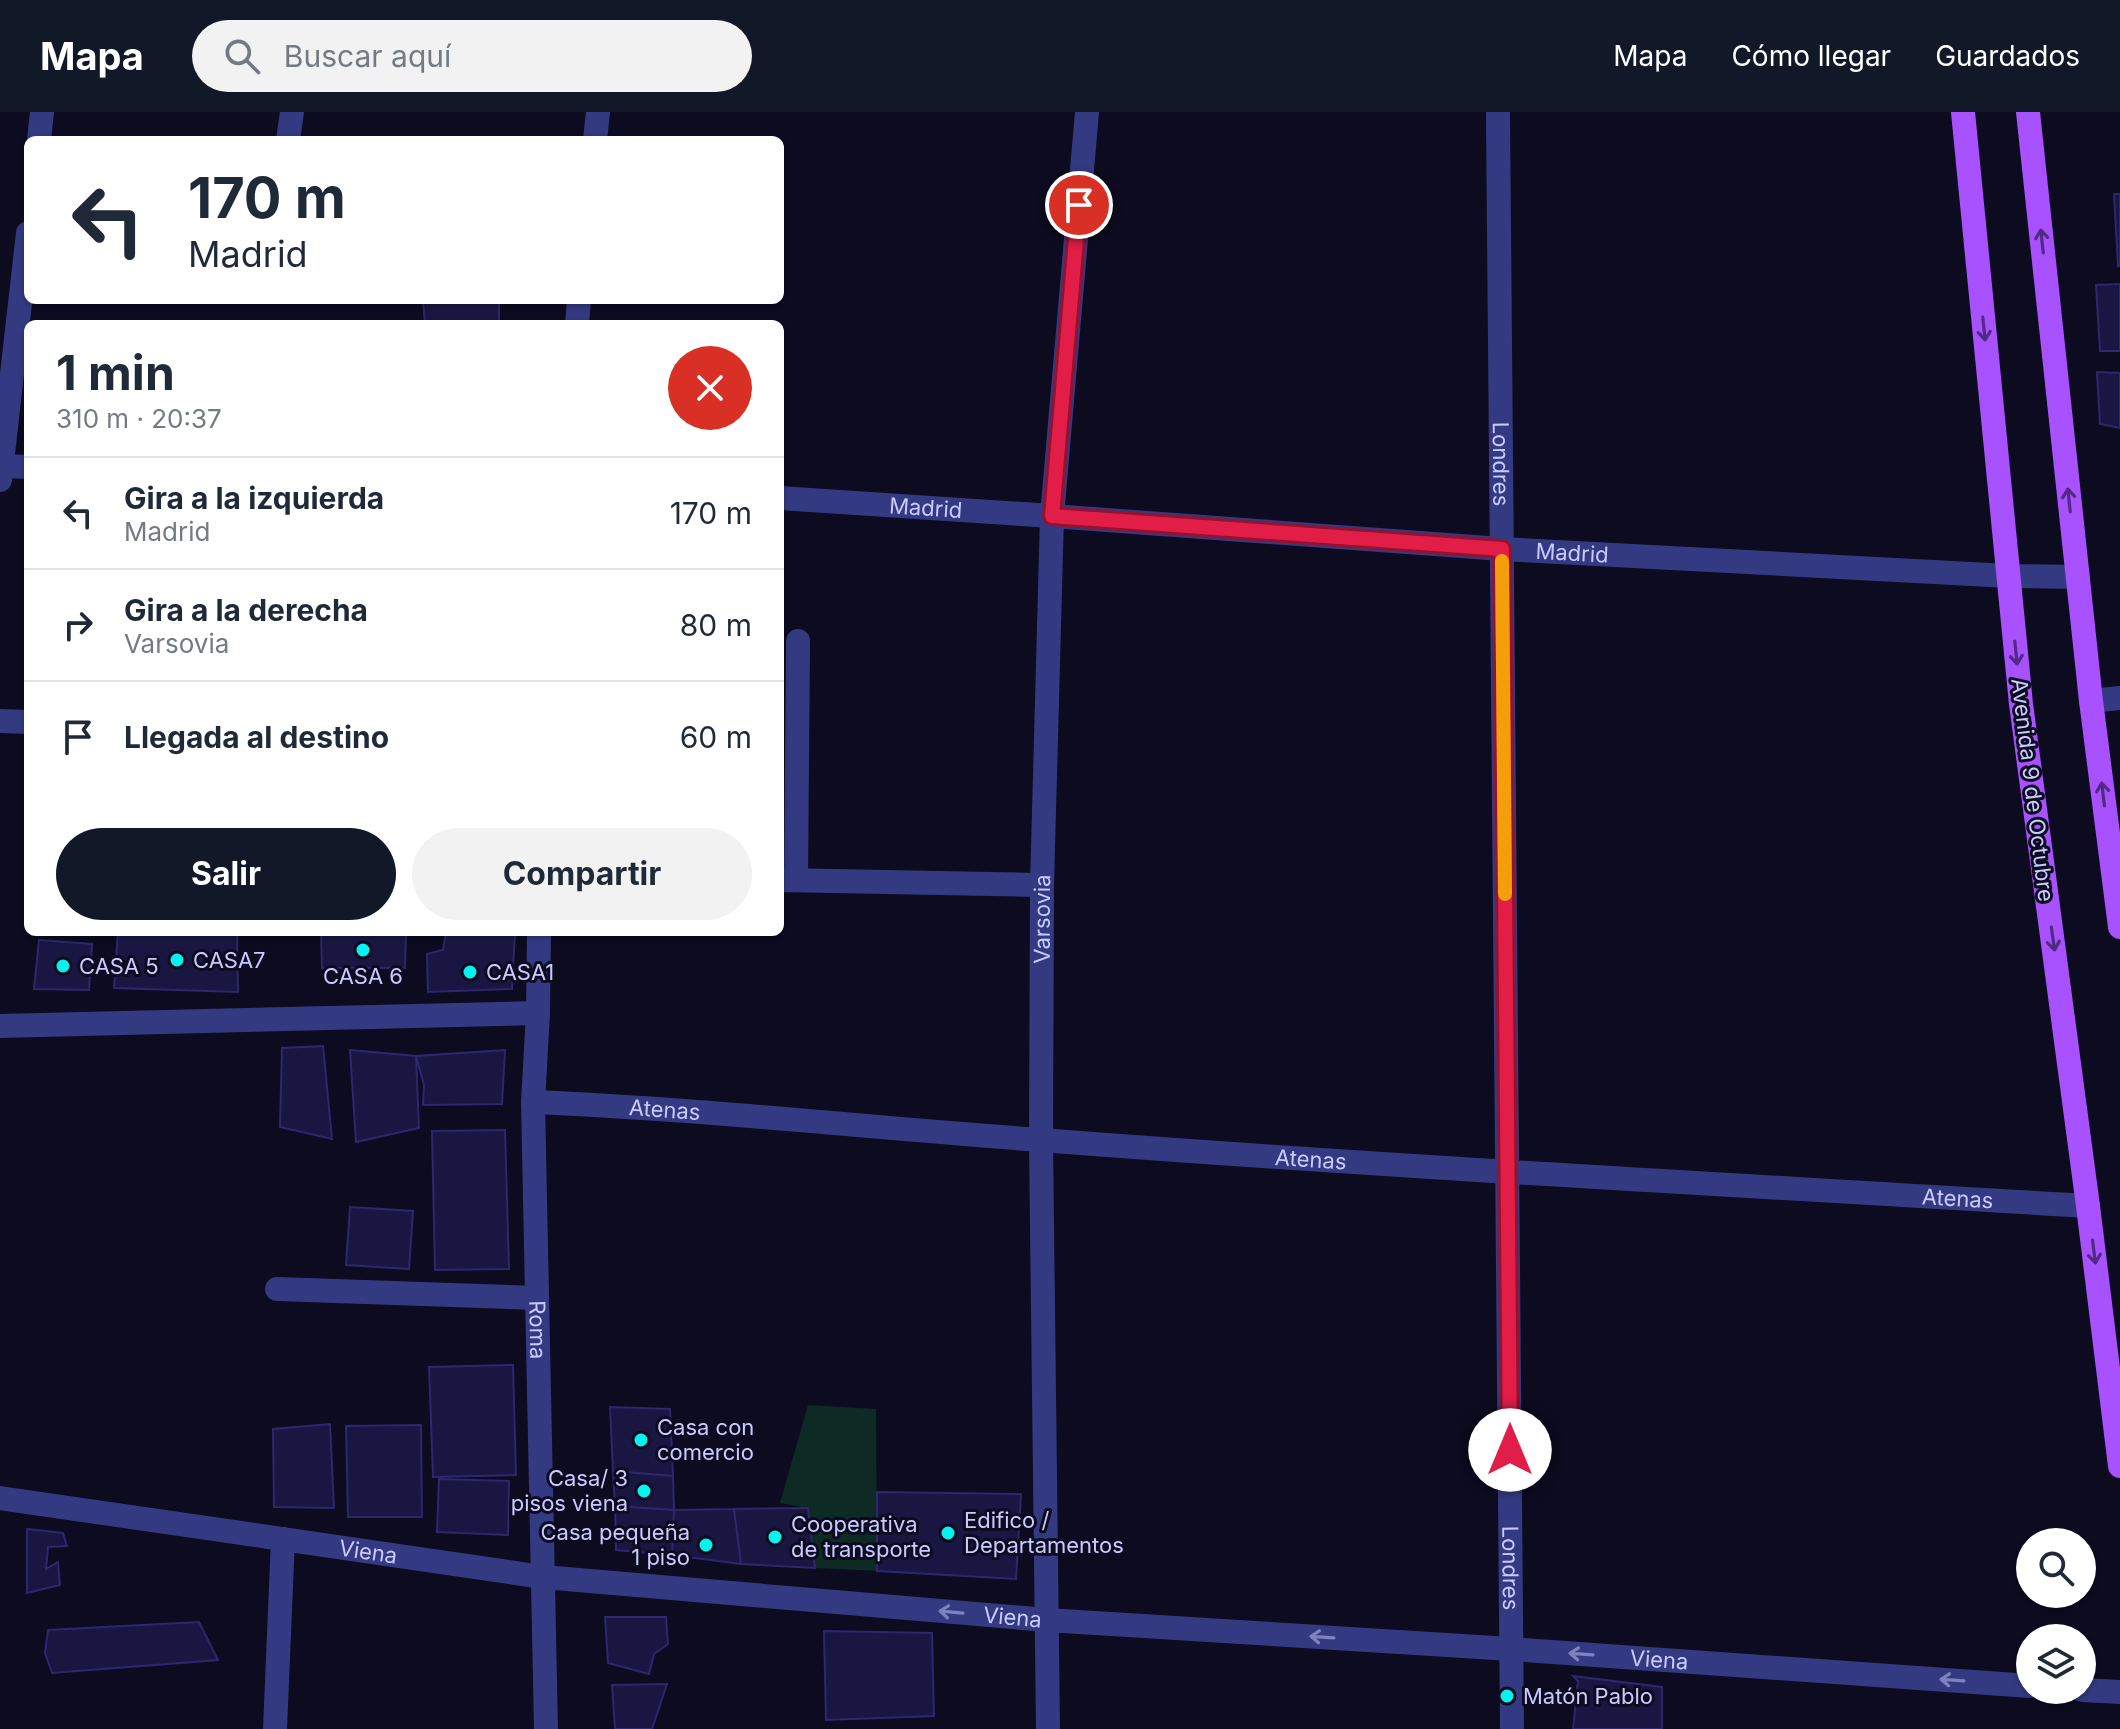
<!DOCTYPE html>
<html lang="es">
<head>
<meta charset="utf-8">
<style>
	:root { --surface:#fff; --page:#f2f2f3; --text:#1f2937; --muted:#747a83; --line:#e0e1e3; --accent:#111827 }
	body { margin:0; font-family:Inter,sans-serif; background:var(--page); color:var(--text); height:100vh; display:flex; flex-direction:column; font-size:30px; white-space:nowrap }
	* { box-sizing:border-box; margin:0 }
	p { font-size:26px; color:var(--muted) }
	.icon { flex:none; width:44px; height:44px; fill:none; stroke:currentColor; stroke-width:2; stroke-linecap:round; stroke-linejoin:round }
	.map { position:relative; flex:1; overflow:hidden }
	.drawer { position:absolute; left:24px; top:208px; width:760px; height:616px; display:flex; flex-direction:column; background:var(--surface); border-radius:12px; box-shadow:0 2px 6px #0004 }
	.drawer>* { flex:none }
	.top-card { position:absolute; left:24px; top:24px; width:760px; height:168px; border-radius:12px; box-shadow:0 2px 6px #0004; background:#fff; color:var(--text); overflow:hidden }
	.controls { position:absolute; left:2016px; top:1416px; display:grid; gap:16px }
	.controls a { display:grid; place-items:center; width:80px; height:80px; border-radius:50%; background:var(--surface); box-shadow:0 2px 6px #0004; font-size:40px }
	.pin { position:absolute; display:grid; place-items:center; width:68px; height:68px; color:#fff; margin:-34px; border:4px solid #fff; border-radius:50%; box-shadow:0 2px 8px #0007 }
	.me { position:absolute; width:88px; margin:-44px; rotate:0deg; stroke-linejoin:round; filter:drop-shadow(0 0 6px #0008) }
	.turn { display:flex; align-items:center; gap:28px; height:168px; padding:0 32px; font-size:36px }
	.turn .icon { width:104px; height:104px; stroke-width:2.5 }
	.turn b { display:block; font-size:56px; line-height:68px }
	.round { display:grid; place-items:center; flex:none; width:84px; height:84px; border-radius:42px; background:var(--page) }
	.overview { display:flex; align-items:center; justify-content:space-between; height:136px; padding:0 32px }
	h1 { font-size:48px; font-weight:700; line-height:60px }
	.primary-button { display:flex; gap:16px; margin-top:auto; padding:16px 32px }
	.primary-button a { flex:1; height:92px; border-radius:48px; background:var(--accent); color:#fff; font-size:32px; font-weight:700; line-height:92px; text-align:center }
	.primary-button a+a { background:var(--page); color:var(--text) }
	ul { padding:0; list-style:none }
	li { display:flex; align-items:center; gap:24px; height:112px; padding:0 32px; border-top:2px solid var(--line) }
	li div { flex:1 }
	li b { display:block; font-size:30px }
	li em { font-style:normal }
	header { display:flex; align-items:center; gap:48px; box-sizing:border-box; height:112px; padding:0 40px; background:var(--accent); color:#fff }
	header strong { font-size:38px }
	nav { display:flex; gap:44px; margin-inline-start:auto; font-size:28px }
	.search { width:560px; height:72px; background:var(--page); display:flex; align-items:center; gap:20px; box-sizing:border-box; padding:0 28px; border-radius:44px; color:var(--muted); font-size:30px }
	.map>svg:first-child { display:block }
</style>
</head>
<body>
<header>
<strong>Mapa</strong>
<div class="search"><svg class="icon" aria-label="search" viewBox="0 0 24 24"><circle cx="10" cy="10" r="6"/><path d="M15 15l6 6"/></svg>Buscar aquí</div>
<nav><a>Mapa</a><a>Cómo llegar</a><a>Guardados</a></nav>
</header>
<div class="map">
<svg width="2120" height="1617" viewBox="0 0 2120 1617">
	<rect width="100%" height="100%" fill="#0c0b1f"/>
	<path fill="#0e2a25" d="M808,1293l68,4 1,162 -62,-3 -7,-60 -28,-5z"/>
	<path fill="#191641" stroke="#2c276f" stroke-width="2" d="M2114,82h6v72h-2z
		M2120,172v67h-20l-4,-66z
		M423,188l76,1v23h-74z
		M2097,260l23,1v55l-20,-4z
		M118,820h119l1,60 -124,-4z
		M321,820h85l-1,36h-83z
		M446,820h69l-3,57 -84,3 -1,-38 16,-4z
		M39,828l53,4 -3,46 -55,-1z
		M323,934l9,93 -52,-12 2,-79z
		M350,938l66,6 3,72 -63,14z
		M505,938l-3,54 -79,1 1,-20 -8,-29z
		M505,1018l4,139 -74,1 -3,-139z
		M350,1095l63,4 -4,58 -63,-4z
		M513,1253l3,110 -83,2 -4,-110z
		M610,1295l60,2 3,67 -60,-5z
		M330,1312l4,84 -60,-1 -1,-78z
		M421,1313l1,92h-74l-2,-91z
		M613,1359l60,5 1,34 -59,-4z
		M439,1367l70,2 -1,54 -71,-3z
		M877,1380l144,2 -5,85 -139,-8z
		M615,1394l59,4 -2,45 -56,-5z
		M808,1396l7,60 -74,-4 -7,-55z
		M734,1397l7,55 -69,-9 2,-45z
		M27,1417l36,4 4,13 -19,1 -2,22 12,-7 2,23 -33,8z
		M605,1505h61l2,27 -14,10 -5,20 -41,-11z
		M199,1510l19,38 -166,13 -7,-20 3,-23z
		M824,1519l108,2 2,83 -108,4z
		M1573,1564l89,11v42h-89l5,-48z
		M667,1572l-15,45h-37l-3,-44z"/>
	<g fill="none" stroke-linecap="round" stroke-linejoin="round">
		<g stroke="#333a81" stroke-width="24">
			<path id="s1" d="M1498,0l14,1617"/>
			<path d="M39,28l3,-28"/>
			<path d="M288,28l4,-28"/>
			<path d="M595,28l3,-28"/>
			<path d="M577,212l2,-24"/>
			<path d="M0,354l28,1"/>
			<path d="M0,368l28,-247"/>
			<path id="s2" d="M780,386l272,18 450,33 507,27 69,1"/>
			<path d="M2091,589l29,-3"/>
			<path d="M0,609l28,1"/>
			<path d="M780,768l262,5"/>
			<path d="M796,768l2,-239"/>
			<path id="s3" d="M539,820l-1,81 -5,89 13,627"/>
			<path d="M0,914l538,-13"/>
			<path id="s4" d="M533,990c170,7 339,26 508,38 349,27 698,45 1047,66"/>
			<path d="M277,1177l260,9"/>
			<path id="s5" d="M0,1386l543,79 504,43 464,29 519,37"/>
			<path d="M2082,1578l38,2"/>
			<path d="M275,1617l8,-190"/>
			<path id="s6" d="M1048,1617l-7,-589 1,-255 10,-369 35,-404"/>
		</g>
		<path stroke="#a851ff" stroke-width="24" d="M1963,0l58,592 67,502 32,260
			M2028,0l63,589 29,226"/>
	</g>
	<defs><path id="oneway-shaft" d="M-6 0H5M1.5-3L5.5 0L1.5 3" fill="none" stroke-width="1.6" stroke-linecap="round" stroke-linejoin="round" transform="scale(2)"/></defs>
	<g stroke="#522a84">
		<use href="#oneway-shaft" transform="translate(2042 129) rotate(-96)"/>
		<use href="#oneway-shaft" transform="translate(1984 217) rotate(84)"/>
		<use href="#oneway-shaft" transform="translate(2069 388) rotate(-96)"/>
		<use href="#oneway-shaft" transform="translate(2016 541) rotate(84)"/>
		<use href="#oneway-shaft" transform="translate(2103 682) rotate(-97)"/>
		<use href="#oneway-shaft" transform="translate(2053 827) rotate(82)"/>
		<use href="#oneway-shaft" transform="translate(2094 1140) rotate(83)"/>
	</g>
	<g stroke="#7e82c0">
		<use href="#oneway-shaft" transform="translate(951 1500) rotate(-175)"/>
		<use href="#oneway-shaft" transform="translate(1322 1525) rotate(-176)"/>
		<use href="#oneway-shaft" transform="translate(1581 1542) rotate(-176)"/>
		<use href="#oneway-shaft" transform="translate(1952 1568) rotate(-176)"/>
	</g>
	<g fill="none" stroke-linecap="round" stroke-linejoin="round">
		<g stroke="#92132f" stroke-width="20">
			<path id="route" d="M1079,93l-27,311 450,33 8,901"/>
		</g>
		<use href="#route" stroke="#e11d48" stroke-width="14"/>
		<path stroke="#f59e0b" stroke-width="14" d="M1502,449l3,333"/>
	</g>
	<g fill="#00f5ee" stroke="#0c0b1f" stroke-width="3">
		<circle cx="363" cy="838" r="8"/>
		<circle cx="177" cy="848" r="8"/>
		<circle cx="63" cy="854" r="8"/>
		<circle cx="470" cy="860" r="8"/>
		<circle cx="641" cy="1328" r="8"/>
		<circle cx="644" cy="1379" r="8"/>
		<circle cx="948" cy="1421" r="8"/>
		<circle cx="775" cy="1425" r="8"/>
		<circle cx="706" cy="1433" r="8"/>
		<circle cx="1507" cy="1584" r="8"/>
	</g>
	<g text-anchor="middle" stroke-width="6" stroke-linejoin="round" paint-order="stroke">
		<g font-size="22" fill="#cacaff" stroke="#0c0b1f">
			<text dy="8" stroke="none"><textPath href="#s1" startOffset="352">Londres</textPath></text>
			<text dy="8" stroke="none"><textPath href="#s2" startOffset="146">Madrid</textPath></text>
			<text dy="8" stroke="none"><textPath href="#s2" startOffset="794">Madrid</textPath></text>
			<text transform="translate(2033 678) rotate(83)" y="8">Avenida 9 de Octubre</text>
			<text dy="8" stroke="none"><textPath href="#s6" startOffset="810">Varsovia</textPath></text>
			<text dy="8" stroke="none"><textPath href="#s4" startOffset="132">Atenas</textPath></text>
			<text dy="8" stroke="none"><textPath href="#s4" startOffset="780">Atenas</textPath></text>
			<text dy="8" stroke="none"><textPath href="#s4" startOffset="1428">Atenas</textPath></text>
			<text dy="8" stroke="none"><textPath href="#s3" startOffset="398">Roma</textPath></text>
			<text dy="8" stroke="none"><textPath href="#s5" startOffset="372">Viena</textPath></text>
			<text dy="8" stroke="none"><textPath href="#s1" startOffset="1456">Londres</textPath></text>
			<text dy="8" stroke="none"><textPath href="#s5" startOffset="1020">Viena</textPath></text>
			<text dy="8" stroke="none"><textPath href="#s5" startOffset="1668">Viena</textPath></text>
		</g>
		<g font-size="22" fill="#cacaff" stroke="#0c0b1f" text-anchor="start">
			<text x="193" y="856">CASA7</text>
			<text x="79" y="862">CASA 5</text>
			<text x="486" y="868">CASA1</text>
			<text x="363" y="872" text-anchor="middle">CASA 6</text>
			<text x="657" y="1323">Casa con<tspan x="657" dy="25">comercio</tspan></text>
			<text x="628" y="1374" text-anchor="end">Casa/ 3<tspan x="628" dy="25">pisos viena</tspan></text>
			<text x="964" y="1416">Edifico /<tspan x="964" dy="25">Departamentos</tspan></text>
			<text x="791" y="1420">Cooperativa<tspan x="791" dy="25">de transporte</tspan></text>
			<text x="690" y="1428" text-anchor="end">Casa pequeña<tspan x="690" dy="25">1 piso</tspan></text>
			<text x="1523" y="1592">Matón Pablo</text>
		</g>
	</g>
</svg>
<div class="controls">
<a><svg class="icon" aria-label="search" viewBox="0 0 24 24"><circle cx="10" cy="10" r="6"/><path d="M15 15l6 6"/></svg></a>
<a><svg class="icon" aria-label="layers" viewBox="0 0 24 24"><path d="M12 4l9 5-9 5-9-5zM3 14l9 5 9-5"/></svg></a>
</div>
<div class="pin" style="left:1079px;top:93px;background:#d93025"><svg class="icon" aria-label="arrive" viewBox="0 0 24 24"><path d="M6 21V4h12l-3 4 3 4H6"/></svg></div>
<svg class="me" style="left:1510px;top:1338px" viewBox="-20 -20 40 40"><circle r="19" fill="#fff"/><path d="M0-13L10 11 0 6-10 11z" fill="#e11d48"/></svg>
<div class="top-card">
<div class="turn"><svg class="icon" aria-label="left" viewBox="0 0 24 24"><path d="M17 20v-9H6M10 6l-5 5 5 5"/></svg><div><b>170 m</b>Madrid</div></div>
</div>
<section class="drawer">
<div class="overview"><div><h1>1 min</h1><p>310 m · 20:37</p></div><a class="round" style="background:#d93025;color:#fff"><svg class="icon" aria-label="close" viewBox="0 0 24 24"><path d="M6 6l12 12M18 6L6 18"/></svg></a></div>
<ul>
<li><svg class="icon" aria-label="left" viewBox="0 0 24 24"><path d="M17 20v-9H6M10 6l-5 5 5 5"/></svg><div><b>Gira a la izquierda</b><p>Madrid</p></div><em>170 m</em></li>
<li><svg class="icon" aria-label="right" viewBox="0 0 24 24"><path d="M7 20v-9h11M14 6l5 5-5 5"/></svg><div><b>Gira a la derecha</b><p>Varsovia</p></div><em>80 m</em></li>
<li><svg class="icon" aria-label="arrive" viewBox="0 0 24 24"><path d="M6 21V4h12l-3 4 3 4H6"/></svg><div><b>Llegada al destino</b></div><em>60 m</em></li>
</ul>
<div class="primary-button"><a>Salir</a><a>Compartir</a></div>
</section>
</div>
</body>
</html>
